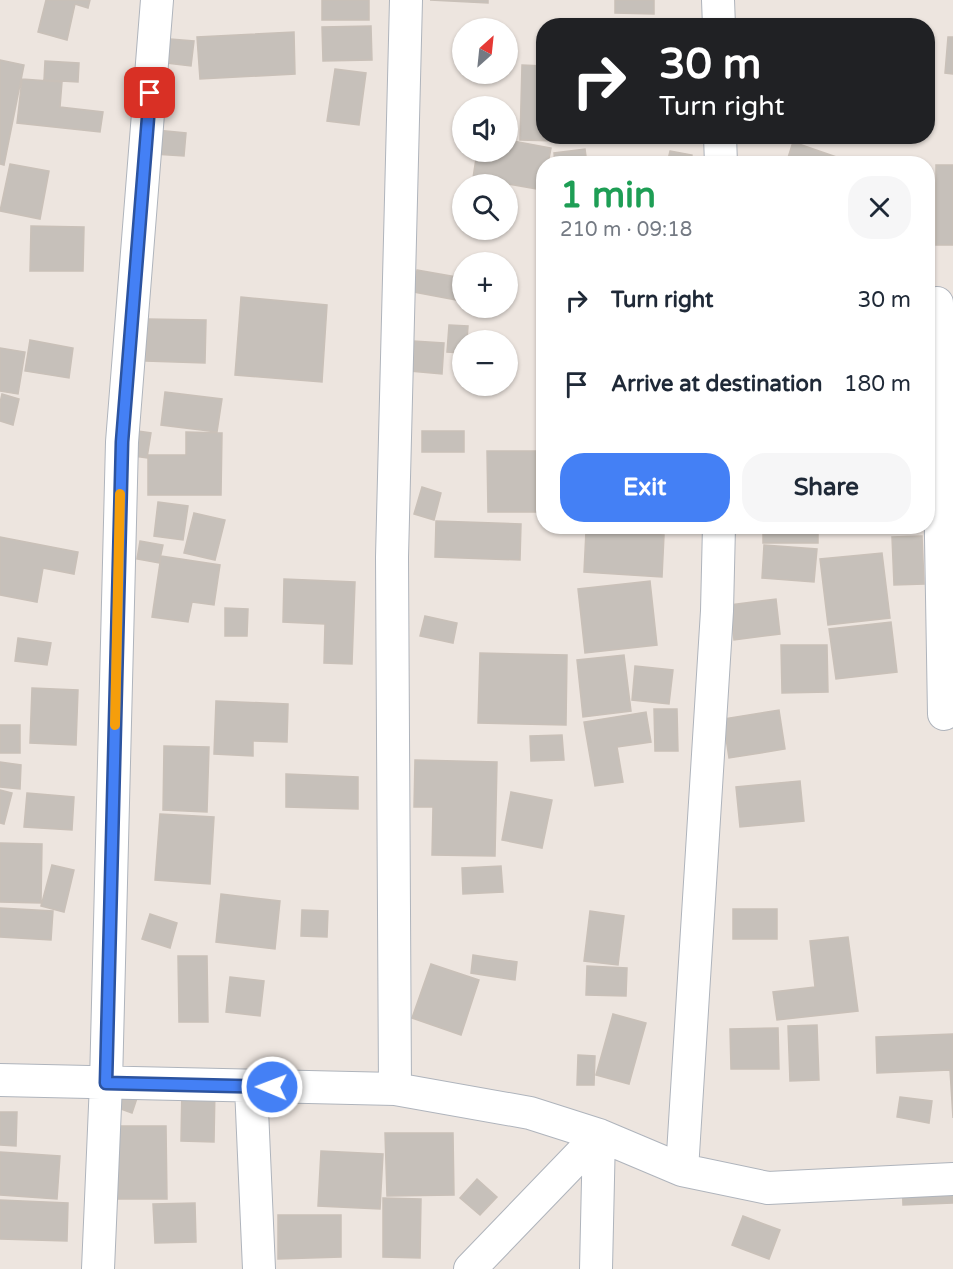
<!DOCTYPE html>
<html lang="en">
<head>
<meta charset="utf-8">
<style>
	:root { --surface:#fff; --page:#f6f6f7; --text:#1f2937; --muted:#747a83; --accent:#4480f5 }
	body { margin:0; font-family:"Varela Round",sans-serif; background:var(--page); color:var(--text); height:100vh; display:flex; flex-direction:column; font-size:22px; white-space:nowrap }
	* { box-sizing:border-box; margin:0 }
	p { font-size:20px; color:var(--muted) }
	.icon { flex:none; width:33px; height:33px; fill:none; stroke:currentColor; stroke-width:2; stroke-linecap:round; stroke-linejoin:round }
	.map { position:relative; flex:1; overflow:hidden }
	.side { position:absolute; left:536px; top:156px; width:399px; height:378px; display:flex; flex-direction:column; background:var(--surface); border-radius:24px; box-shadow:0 2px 4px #0004 }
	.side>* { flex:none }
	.top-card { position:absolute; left:536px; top:18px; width:399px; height:126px; border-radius:24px; box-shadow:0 2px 4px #0004; background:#202124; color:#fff; overflow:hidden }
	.needle { width:39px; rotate:27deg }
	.fabs { position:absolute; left:452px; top:18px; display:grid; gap:12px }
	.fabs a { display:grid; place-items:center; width:66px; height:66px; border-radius:50%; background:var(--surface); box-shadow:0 2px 4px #0004; font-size:30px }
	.pin { position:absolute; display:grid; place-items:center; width:51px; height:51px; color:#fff; margin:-26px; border-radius:12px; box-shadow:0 3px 9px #0006 }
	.me { position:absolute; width:66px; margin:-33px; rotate:271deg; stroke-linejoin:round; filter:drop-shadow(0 0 4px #0008) }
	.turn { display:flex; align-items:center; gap:21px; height:126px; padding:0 24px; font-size:27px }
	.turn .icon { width:78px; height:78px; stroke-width:2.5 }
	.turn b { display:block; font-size:42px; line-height:51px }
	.round { display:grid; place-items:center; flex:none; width:63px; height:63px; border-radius:24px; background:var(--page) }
	.overview { display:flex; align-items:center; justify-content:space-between; height:102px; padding:0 24px }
	h1 { font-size:36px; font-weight:700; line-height:45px; color:#1e9e55 }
	.action { display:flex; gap:12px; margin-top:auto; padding:12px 24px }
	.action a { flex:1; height:69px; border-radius:24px; background:var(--accent); color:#fff; font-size:24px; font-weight:700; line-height:69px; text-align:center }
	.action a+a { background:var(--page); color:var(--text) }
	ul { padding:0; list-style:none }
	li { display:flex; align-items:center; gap:18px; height:84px; padding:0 24px }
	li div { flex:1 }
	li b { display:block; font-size:22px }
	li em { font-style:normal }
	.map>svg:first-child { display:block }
</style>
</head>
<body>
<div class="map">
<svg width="953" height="1269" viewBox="0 0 953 1269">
	<rect width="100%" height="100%" fill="#ede5df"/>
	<path fill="#c6c0ba" stroke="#c9c0b8" stroke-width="1.5" d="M46,0h44l-2,8 -13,-4 -8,36 -29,-8z
		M322,0h47v20h-47z
		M430,0h58v3z
		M615,0h39v14l-39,-1z
		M371,26l1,34 -49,1 -1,-34z
		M294,32l1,42 -95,5 -3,-42z
		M948,37h5v37l-8,-1z
		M170,39l24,2 -3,25 -24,-3z
		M0,60l24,5 -20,100 -4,-1z
		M45,61l34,2 -1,19 -34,-2z
		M522,65l21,1v70h15l-1,5 -37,-1z
		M335,69l31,4 -7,52 -32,-4z
		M22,79l40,3 -2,25 43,5 -3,20 -83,-9z
		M507,126l9,1 -3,14 38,7 -3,16h-5v26l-70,-12 4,-26h30z
		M156,130l30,3 -2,23 -30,-2z
		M793,142l55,19 -1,3h-61z
		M585,149l2,15h-32l-1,-11z
		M670,151l22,4 -1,9h-24z
		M10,164l39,7 -9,48 -40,-8z
		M936,165h17v80h-17z
		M31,226l53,1 -1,44h-53z
		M417,270l45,8v23l-49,-9z
		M241,297l86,8 -5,77 -87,-7z
		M147,319l59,1 -1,43 -59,-2z
		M449,325l19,1 -1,14h-5v13l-15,-1z
		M30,340l43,8 -4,30 -44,-7z
		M413,341l31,2 -2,31 -32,-3z
		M0,348l25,4 -7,42 -18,-3z
		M165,392l57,7 -5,33 -56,-7z
		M2,394l17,5 -6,26 -13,-4v-18z
		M131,430l20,3 -4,25 -20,-3z
		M422,431h42v21h-42z
		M186,432l36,1 -1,62h-73v-40h38z
		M487,451h49v61h-48z
		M422,487l19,6 -7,27 -20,-6z
		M158,502l30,4 -5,34 -29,-4z
		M194,513l31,7 -10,40 -31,-7z
		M436,521l85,3 -1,36 -85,-3z
		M763,526h55v17h-55z
		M586,531l78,4 -2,42 -78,-5z
		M922,536l2,48 -30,1 -2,-48z
		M0,537l78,15 -4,22 -31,-6 -6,34 -37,-7z
		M140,541l23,4 -4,18 -22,-4z
		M764,545l53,4 -3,33 -52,-4z
		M882,553l8,65 -62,7 -8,-66z
		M161,556l59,9 -6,40 -22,-3 -4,20 -36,-5z
		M284,579l71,3 -3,82 -28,-1 1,-39 -42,-2z
		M650,581l7,64 -72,8 -7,-64z
		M776,599l4,35 -46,6 -4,-35z
		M225,608l23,1 -1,27h-22z
		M425,616l32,7 -4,20 -33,-7z
		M891,622l6,50 -61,7 -7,-50z
		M18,638l33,5 -4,22 -32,-4z
		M781,645h46l1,47 -46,1z
		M480,653l87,2 -1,70 -88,-2z
		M624,655l7,56 -48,6 -6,-57z
		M635,666l38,4 -4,34 -37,-4z
		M32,688l46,2 -2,55 -46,-2z
		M216,701l72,3 -1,38 -34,-1v15l-39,-2z
		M654,709h23l1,42h-23z
		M779,710l6,39 -56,9 -6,-39z
		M646,712l5,30 -34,5 6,35 -28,4 -11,-64z
		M0,725h20v28h-20z
		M562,735l2,25 -33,1 -1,-25z
		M164,746l45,1 -2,65 -44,-2z
		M415,760l82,2 -2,94 -63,-1 1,-48h-19z
		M0,762l21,3 -1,24 -20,-2z
		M286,774l72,3v32l-72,-2z
		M800,781l4,40 -64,6 -4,-40z
		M0,790l12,3 -8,31 -4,-1z
		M511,792l41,8 -10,48 -40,-8z
		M27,793l47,4 -2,33 -48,-3z
		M160,814l54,3 -4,67 -55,-4z
		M0,843l42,1 -1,59 -41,-1z
		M52,865l22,5 -10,42 -23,-6z
		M501,866l2,26 -40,2 -1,-26z
		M221,894l59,7 -5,48 -59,-7z
		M0,908l53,3 -2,29 -51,-3z
		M733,909h44v30h-44z
		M302,910l26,1 -1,26 -26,-1z
		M590,911l34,5 -6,49 -34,-4z
		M150,914l27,9 -7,25 -28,-9z
		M848,937l10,74 -81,9 -4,-28 42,-5 -5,-46z
		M473,955l44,7 -2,18 -44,-7z
		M178,956h29l1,66h-29z
		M431,964l48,16 -18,55 -49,-17z
		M587,966l40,2 -1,28 -40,-1z
		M230,977l34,4 -4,35 -34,-4z
		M613,1014l33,9 -17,61 -33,-9z
		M817,1025l2,55 -29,1 -2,-55z
		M778,1028l1,41h-48l-1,-40z
		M953,1034v84l-3,-48 -73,3 -1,-36z
		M578,1055l17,1 -1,29h-17z
		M182,1086l33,1 -1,55 -33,-1z
		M139,1092l-7,21 -30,-11z
		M900,1097l32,4 -3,22 -32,-6z
		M0,1112h17l-1,34 -16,-1z
		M103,1126h63l1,73h-63z
		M385,1133h68l1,62 -67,1z
		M321,1151l62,3 -3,55 -62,-3z
		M0,1152l60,4 -3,43 -57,-4z
		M953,1175v28l-50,2 -1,-28z
		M477,1179l20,18 -17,18 -20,-17z
		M383,1198l38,1 -1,59 -37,-1z
		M0,1200l68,3 -1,38 -67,-2z
		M195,1203l1,39 -41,1 -2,-39z
		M278,1215h63v42l-63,2z
		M743,1216l37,14 -11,29 -37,-14z"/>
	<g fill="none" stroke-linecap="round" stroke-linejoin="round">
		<g stroke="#afb4bc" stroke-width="34">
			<path id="minor" d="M718,0l1,26
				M720,136l1,28
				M937,303l7,411
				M0,1080l395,9 135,24 69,22 83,35 86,18 185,-9
				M251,1087l8,182
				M395,1089l-3,-532 14,-557
				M682,1170l35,-559 2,-85
				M98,1269l8,-186 16,-641 35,-442
				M470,1269l129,-134
				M596,1269l3,-134"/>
		</g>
		<use href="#minor" stroke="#fff" stroke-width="32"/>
	</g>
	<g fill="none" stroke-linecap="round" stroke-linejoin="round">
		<g stroke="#2c539f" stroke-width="15">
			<path id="route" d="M150,93l-28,349 -16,641 166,4"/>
		</g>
		<use href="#route" stroke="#4480f5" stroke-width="10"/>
		<path stroke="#f59e0b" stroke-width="10" d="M115,725l5,-231"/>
	</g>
</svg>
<div class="fabs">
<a><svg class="needle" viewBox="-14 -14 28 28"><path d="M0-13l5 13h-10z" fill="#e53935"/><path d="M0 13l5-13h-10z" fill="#747a83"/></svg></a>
<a><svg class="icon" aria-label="sound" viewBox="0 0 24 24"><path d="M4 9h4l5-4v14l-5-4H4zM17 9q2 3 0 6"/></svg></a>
<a><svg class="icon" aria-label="search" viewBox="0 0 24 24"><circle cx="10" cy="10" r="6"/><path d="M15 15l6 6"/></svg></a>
<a>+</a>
<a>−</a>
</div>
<div class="pin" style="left:150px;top:93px;background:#d93025"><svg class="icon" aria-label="arrive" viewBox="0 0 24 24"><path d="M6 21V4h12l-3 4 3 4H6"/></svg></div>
<svg class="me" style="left:272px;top:1087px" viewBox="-20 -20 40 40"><circle r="17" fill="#4480f5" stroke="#fff" stroke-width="3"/><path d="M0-11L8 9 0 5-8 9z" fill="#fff"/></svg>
<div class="top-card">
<div class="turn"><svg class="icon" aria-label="right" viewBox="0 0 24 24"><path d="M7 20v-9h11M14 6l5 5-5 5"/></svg><div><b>30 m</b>Turn right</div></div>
</div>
<section class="side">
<div class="overview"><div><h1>1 min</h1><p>210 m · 09:18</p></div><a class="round"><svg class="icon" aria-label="close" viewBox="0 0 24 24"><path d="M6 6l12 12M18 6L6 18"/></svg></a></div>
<ul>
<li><svg class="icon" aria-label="right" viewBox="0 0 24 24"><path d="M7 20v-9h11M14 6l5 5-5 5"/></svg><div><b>Turn right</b></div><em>30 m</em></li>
<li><svg class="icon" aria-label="arrive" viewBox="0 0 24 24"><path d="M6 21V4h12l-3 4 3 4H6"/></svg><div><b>Arrive at destination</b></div><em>180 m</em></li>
</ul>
<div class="action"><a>Exit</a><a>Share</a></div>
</section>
</div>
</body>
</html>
